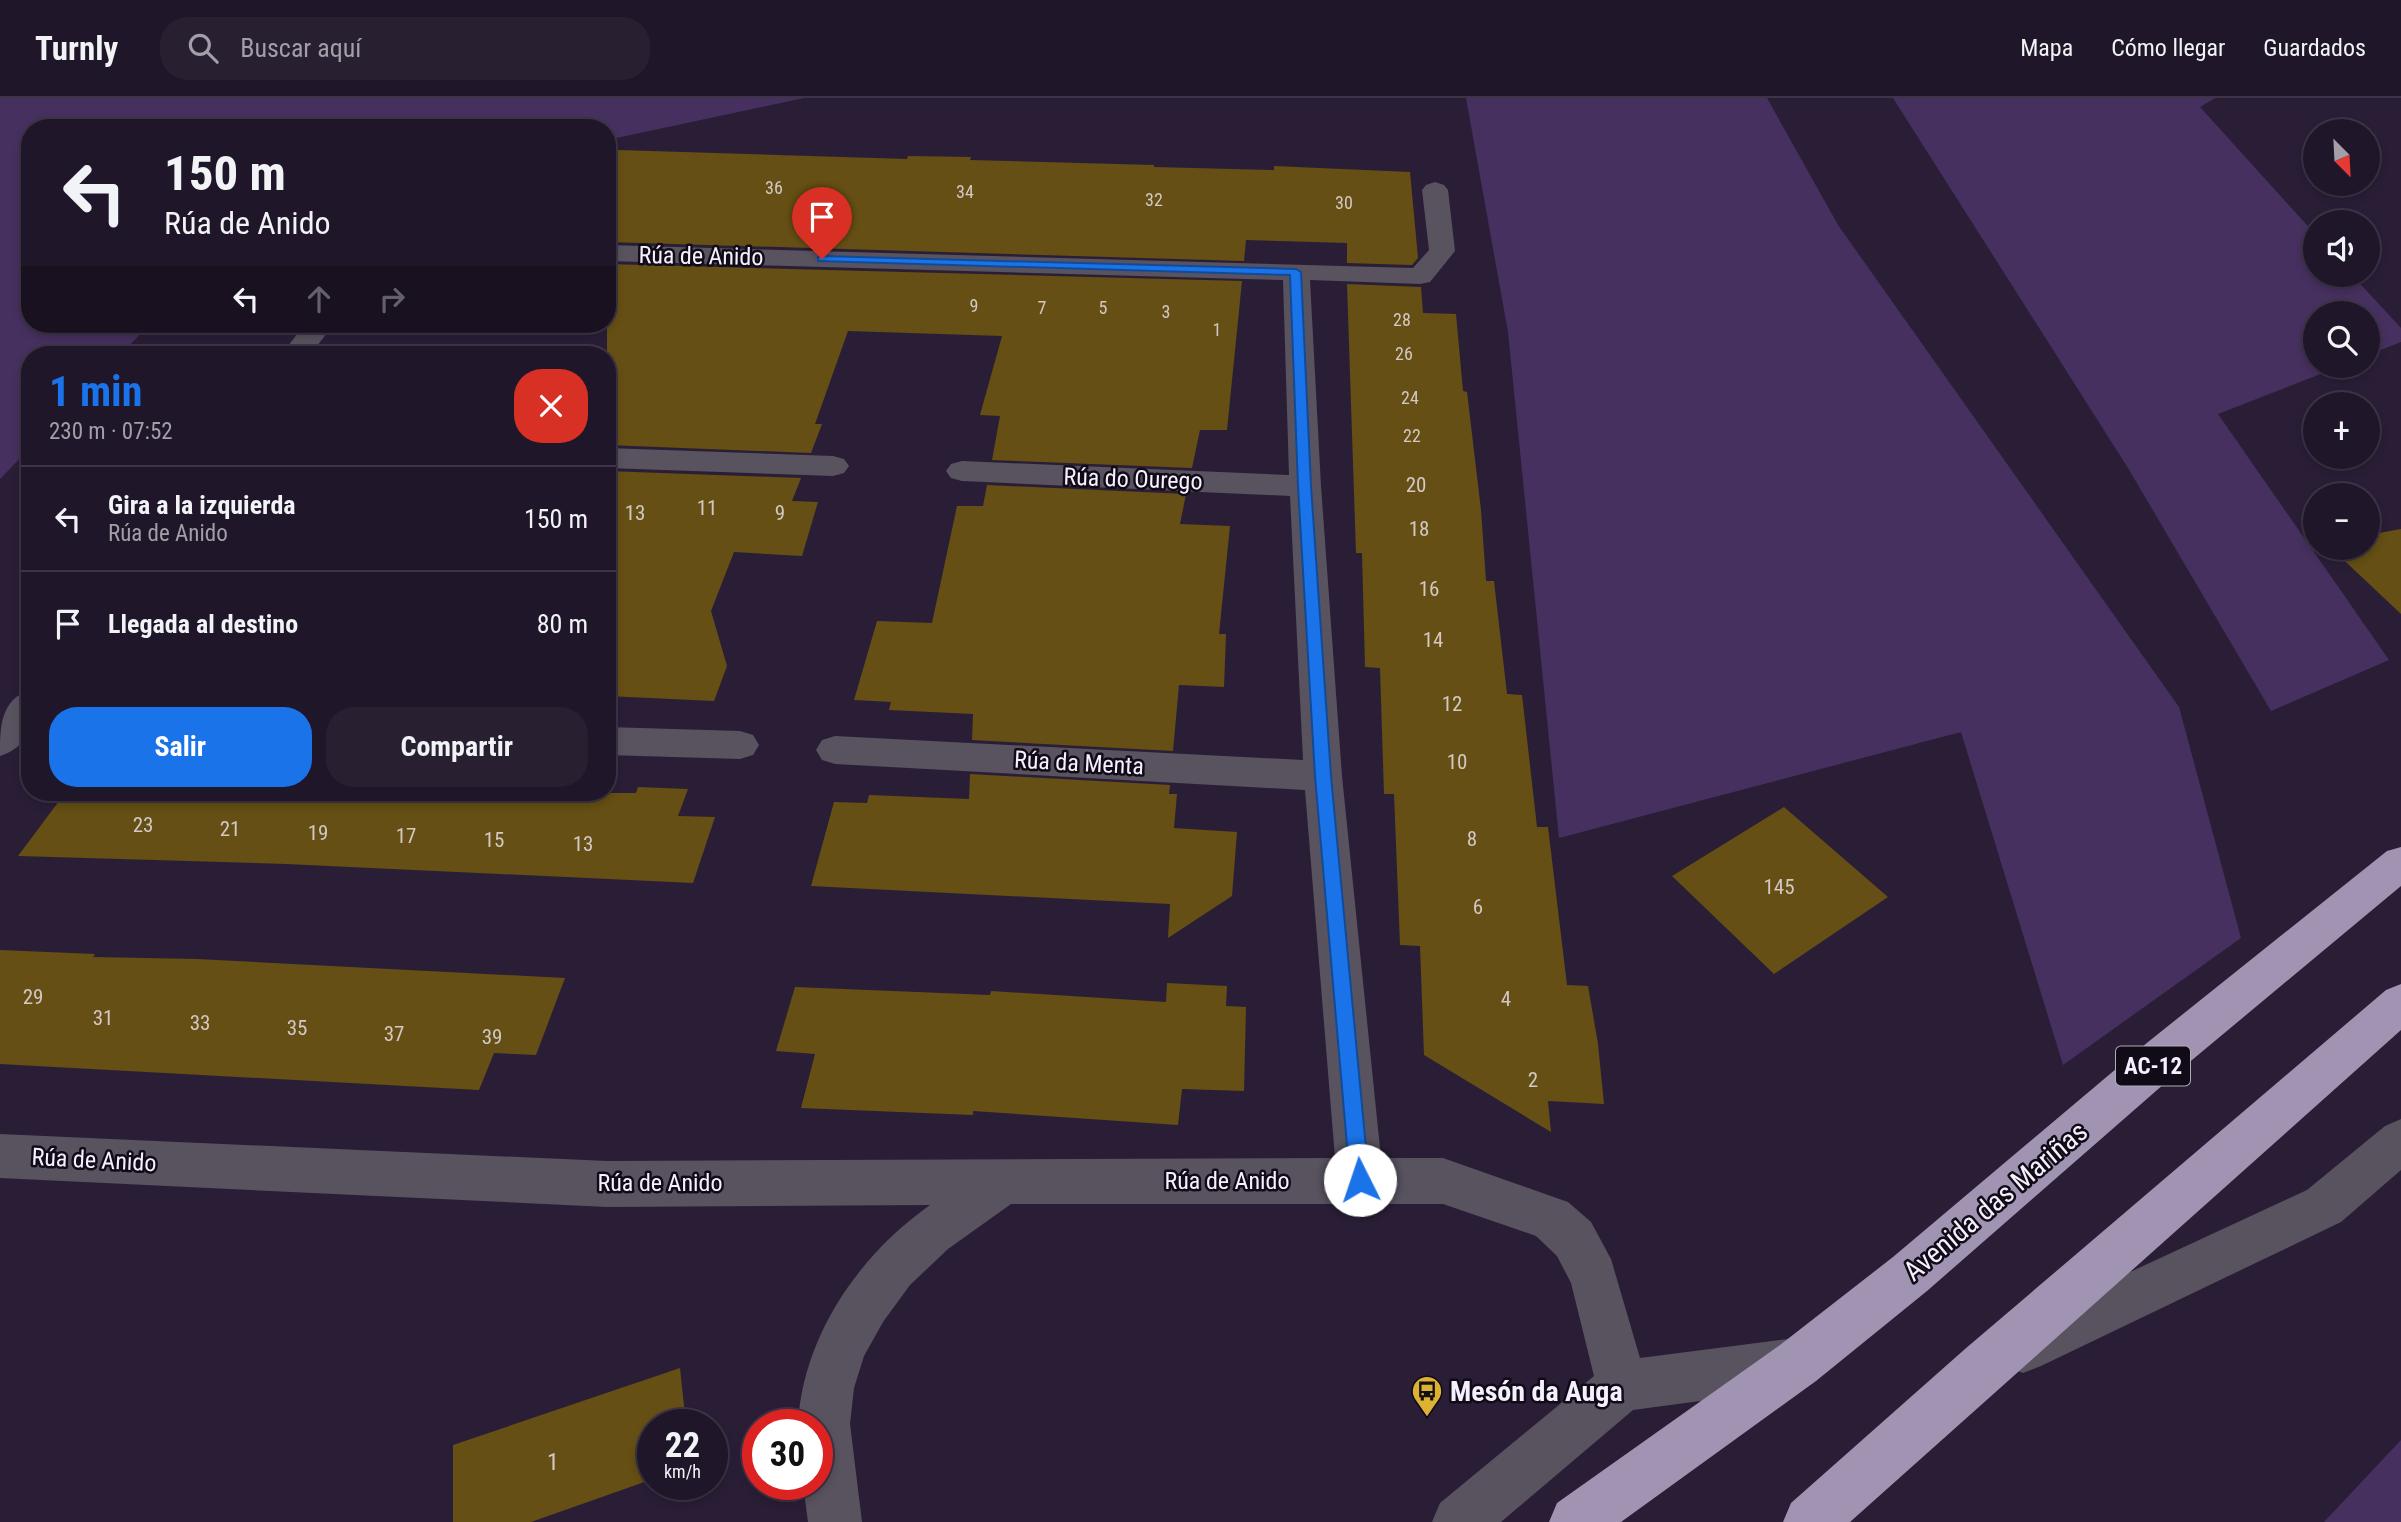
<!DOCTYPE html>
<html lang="es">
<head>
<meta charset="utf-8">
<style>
	:root { --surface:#201629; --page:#281f31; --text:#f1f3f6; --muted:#a29fa8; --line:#3d3546; --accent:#1a73e8 }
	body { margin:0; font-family:"Roboto Condensed",sans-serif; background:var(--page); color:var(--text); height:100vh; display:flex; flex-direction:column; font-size:26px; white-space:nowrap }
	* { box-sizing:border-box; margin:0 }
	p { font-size:23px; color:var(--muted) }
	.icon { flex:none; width:38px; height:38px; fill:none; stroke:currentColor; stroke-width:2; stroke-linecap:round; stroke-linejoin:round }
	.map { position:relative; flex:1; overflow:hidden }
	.details { position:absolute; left:21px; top:248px; width:595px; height:455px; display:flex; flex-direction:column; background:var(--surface); border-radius:28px; box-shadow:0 4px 10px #0003,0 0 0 2px var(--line) }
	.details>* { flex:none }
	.guide { position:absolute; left:21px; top:21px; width:595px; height:214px; border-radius:28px; box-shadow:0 4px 10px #0003,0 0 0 2px var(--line); background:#201629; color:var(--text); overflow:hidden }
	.needle { width:46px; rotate:156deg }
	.buttons { position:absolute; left:2303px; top:21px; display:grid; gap:14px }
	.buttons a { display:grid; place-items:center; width:77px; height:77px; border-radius:50%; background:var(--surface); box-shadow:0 4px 10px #0003,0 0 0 2px var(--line); font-size:35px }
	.speed { position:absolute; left:637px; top:1311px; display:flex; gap:14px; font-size:35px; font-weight:700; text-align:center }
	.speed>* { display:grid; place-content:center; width:91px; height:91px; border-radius:50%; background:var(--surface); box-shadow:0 4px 10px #0003,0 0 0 2px var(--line); line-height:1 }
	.speed small { font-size:18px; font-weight:400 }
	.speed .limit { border:10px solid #d22; background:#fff; color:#111 }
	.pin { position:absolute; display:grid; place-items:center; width:60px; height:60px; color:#fff; margin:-72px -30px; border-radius:50% 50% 50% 0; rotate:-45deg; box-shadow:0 0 7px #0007 }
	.pin .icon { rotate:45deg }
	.me { position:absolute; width:77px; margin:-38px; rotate:356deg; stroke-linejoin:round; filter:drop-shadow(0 0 5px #0008) }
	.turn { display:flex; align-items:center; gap:24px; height:147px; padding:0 28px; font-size:32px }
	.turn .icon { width:91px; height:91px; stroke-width:2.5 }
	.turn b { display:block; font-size:49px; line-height:60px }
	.lanes { display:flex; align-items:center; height:66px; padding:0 28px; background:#0003; justify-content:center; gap:35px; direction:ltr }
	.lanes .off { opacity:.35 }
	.round { display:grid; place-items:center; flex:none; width:74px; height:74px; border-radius:28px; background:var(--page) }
	.summary { display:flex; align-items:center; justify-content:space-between; height:119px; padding:0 28px }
	h1 { font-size:42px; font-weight:700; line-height:52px; color:var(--accent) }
	.cta { display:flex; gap:14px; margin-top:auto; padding:14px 28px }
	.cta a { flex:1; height:80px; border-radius:28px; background:var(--accent); color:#fff; font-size:28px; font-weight:700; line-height:80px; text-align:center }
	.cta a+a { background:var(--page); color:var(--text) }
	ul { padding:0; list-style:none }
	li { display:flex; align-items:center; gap:21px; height:105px; padding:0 28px; border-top:2px solid var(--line) }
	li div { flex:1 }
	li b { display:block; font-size:26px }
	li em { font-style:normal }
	header { display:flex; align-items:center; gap:42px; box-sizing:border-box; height:98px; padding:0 35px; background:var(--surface); border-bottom:2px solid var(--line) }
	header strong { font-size:33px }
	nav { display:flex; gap:38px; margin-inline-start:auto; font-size:24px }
	.search { width:490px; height:63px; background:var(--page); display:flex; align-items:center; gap:18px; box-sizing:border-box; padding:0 24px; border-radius:28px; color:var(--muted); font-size:26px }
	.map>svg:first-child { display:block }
</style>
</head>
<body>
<header>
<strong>Turnly</strong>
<div class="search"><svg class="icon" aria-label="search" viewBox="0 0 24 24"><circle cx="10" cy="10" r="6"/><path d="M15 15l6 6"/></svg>Buscar aquí</div>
<nav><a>Mapa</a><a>Cómo llegar</a><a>Guardados</a></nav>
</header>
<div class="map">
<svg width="2401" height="1424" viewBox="0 0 2401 1424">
	<rect width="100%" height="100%" fill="#2a1e37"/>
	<path fill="#46305f" d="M0,0h804l-197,42v-12h-577v196h120l-30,31h-90v93l-30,31z
		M1466,0h301l71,127 341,482 62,231 -178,127 -102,-333 -402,106 -51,-506z
		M1893,0h322l-15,9 115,127v41h37l49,53v14l-33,13v-42h-53v53h26l-123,48 171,246 -118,51 -143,-243z
		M2401,1342v82h-77z"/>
	<path fill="#654f14" d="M618,52l289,9 1,-3 63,1 -1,3 184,5v2l120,3v-4l136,6 8,86 -6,7 -65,-2v-20l-101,-3 -2,21 -637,-19v-75z
		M607,166l635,17 -15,149h-27l-8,38 -200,-8 8,-44 -20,-1 22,-79 -154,-5 -33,93h7l-11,29 -204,-8z
		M1347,186l74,3 2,26 33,1 7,77 4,1 14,118 5,71h8l13,113 15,1 15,132h11l19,158 21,1 10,58 6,60 -56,-3 3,31 -127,-77 -4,-109 -20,-1 -6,-151h-10l-4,-126 -15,-1 -3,-114h-6z
		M607,373l194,7 -9,23 26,1 -16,54 -68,-4 -23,59 16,55 -13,35 -107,-5z
		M987,387l199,9 -6,30 50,2 -11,108h7l-2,53 -45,-2 -6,66 -201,-11 1,-26 -84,-4 2,-8 -37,-2 23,-79 55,2 25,-117h26z
		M2401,431v85l-70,-66h37v-13z
		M970,676l200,11 -1,9h8l-3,34 63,4 -5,64 -64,42 2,-34 -359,-18 23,-84 33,1 2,-8 100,4z
		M638,689l50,2 -10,27 37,1 -22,66 -407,-19 -268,-8 47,-63h571z
		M1784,709l104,90 -114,77 -102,-98z
		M0,852l95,4 -2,3 104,2 368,19 -29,77 -42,-2 -15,37 -479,-26z
		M1167,885l60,3 -1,20 20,1 -2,84 -62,-2 -4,36 -205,-14v4l-172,-7 14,-54 -39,-3 19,-64 195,8 1,-4 175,11z
		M680,1270l6,56h-33v55l-122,43h-78v-77z"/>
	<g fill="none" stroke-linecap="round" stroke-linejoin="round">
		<path fill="#595360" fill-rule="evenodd" d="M1435,84l9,3 4,5 7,61 -25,31 -10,2 -110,-4 11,206 21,290 39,382h62l125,44 23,20 20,37 29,99 156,-20 18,7 7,18 -7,18 -18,7 -163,22 -132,112h-69l8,-19 154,-127 -23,-93 -14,-27 -21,-20 -93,-32h-432l-63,45 -38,36 -27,37 -19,34 -10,32 -4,36 12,98h-54l-5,-38h14v-60h-19c5,-88 61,-169 132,-219l-323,2 -607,-29v-44l607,27 728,-3 -30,-368 -470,-26 -13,-4 -6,-10 6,-10 13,-4 468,24 -13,-264 -328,-15 -11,-3 -5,-7 5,-7 11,-3 327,14 -6,-195 -676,-19v-16l806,23 16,-18 -7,-60 4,-5z
			M305,226h29l-24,31h-29z
			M607,350l226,8 11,3 5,7 -5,7 -11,3 -226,-8z
			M30,592c0,29 4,55 -30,66 0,-29 0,-56 30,-66z
			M607,629l133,4 13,4 6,10 -6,10 -13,4 -133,-4z
			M2401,1021v51l-60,52 -300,144 -18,7 -18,-7 -7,-18 7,-18 302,-140 78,-64z"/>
		<path fill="#a194b3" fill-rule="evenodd" d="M2401,749v39l-221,184 -253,221 -111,90 -195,141h-72l8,-19 223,-158 113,-88 255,-215 239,-191z
			M2401,886v46l-551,492h-67l8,-19 174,-154 421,-359z"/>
	</g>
	<path fill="#1a73e8" stroke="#114b97" stroke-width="2" d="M822,158l474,13 5,3 10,214 20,290 38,404 -3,7 -6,3 -7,-3 -3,-7 -35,-404 -17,-290 -8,-211 -472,-14v-4z"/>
	<defs>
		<g id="bus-pin" transform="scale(1.575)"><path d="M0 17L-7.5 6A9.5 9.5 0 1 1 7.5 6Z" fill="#dfb133" stroke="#100b16"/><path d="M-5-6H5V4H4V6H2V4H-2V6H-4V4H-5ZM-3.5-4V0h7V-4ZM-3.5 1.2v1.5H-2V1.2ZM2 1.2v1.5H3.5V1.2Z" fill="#111"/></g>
	</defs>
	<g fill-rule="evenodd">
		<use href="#bus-pin" x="1427" y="1293"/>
	</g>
	<g text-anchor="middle" stroke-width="5" stroke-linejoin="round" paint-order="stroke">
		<g font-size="18" fill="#d2c8c4">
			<text x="774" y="96">36</text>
			<text x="965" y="100">34</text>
			<text x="1154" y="108">32</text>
			<text x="1344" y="111">30</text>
			<text x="974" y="214">9</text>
			<text x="1042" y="216">7</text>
			<text x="1103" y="216">5</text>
			<text x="1166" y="220">3</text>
			<text x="1402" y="228">28</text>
			<text x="1217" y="238">1</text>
			<text x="1404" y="262">26</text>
			<text x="1410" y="306">24</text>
			<text x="1412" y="344">22</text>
		</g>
		<g font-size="21" fill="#d2c8c4">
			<text x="1416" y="394">20</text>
			<text x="707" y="417">11</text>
			<text x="635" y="422">13</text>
			<text x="780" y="422">9</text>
			<text x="1419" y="438">18</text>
			<text x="1429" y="498">16</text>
			<text x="1433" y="549">14</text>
			<text x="1452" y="613">12</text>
			<text x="1457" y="671">10</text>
			<text x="143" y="734">23</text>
			<text x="230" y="738">21</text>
			<text x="318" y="742">19</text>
			<text x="406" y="745">17</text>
			<text x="1472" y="748">8</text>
			<text x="494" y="749">15</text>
			<text x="583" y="753">13</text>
			<text x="1779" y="796">145</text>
			<text x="1478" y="816">6</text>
			<text x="33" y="906">29</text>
			<text x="1506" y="908">4</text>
			<text x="103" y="927">31</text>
			<text x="200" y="932">33</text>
			<text x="297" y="937">35</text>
			<text x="394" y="943">37</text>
			<text x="492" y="946">39</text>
			<text x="1533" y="989">2</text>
		</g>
		<rect fill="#100b16" stroke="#b1abb8" stroke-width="2" x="2116" y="948.5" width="74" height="39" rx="5"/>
		<g font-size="23" font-weight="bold" fill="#f6f0fe">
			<text x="2153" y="976">AC-12</text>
		</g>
		<g font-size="24" fill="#f6f0fe" stroke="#100b16">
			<text transform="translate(701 158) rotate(1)" y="8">Rúa de Anido</text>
			<text transform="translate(1133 381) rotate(2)" y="8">Rúa do Ourego</text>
			<text transform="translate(1079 665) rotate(3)" y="8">Rúa da Menta</text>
			<text transform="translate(94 1062) rotate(3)" y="8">Rúa de Anido</text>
			<text x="1227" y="1091">Rúa de Anido</text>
			<text x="660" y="1093">Rúa de Anido</text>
		</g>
		<g font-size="24" fill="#d2c8c4">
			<text x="553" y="1372">1</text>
		</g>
		<g font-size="28" fill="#f6f0fe" stroke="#100b16">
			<text transform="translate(1995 1103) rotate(-40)" y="10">Avenida das Mariñas</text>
		</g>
		<g font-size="28" font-weight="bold" fill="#f6f0fe" stroke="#100b16" text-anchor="start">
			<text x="1450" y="1303">Mesón da Auga</text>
		</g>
	</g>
</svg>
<div class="buttons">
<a><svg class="needle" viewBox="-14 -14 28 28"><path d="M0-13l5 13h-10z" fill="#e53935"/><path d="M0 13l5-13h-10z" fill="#a29fa8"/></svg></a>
<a><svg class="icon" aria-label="sound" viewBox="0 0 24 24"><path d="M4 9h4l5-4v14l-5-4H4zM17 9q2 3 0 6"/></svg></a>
<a><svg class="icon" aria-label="search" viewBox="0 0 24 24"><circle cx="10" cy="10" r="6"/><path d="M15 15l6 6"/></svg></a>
<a>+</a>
<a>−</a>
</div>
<div class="speed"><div>22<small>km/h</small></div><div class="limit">30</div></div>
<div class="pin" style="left:822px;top:161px;background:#d93025"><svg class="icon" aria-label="arrive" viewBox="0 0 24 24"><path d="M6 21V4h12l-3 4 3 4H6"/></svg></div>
<svg class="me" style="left:1360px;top:1082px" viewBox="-20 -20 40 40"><circle r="19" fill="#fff"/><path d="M0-13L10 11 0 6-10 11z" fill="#1a73e8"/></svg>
<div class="guide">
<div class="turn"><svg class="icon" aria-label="left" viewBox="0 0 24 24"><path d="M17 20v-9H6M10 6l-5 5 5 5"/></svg><div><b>150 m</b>Rúa de Anido</div></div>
<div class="lanes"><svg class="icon" aria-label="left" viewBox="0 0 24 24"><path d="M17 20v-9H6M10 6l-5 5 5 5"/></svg><svg class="icon off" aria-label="ahead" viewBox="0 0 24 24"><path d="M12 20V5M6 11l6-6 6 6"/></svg><svg class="icon off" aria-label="right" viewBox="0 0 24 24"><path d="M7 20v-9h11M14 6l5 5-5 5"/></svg></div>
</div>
<section class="details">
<div class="summary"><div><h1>1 min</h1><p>230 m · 07:52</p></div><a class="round" style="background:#d93025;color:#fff"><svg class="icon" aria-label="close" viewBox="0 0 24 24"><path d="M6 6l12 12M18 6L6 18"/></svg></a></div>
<ul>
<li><svg class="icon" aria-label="left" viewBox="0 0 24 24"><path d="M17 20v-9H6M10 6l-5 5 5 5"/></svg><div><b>Gira a la izquierda</b><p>Rúa de Anido</p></div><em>150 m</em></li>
<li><svg class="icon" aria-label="arrive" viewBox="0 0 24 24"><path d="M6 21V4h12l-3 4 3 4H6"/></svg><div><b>Llegada al destino</b></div><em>80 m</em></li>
</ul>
<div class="cta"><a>Salir</a><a>Compartir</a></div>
</section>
</div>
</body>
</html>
